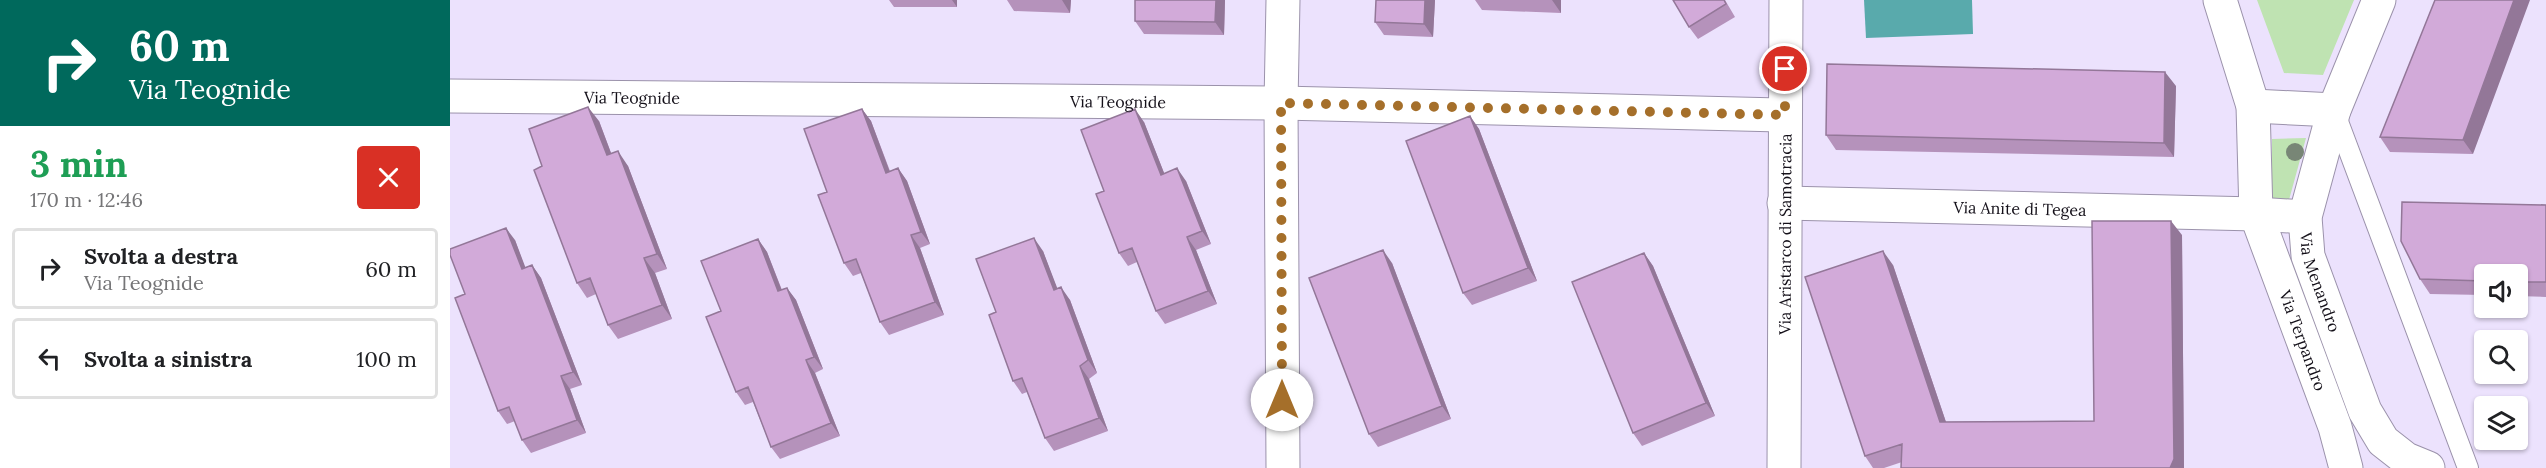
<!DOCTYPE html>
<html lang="it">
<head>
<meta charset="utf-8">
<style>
	:root { --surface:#fff; --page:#f2f2f2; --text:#202124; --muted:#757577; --line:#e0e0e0 }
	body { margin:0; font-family:Lora,serif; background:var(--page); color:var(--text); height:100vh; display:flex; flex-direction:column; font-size:22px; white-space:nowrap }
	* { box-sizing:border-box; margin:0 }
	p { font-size:20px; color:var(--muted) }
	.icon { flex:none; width:33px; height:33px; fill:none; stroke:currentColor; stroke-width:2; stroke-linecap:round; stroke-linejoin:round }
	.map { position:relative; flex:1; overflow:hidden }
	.details { display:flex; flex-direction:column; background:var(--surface); width:450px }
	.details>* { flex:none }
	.banner { background:#00695c; color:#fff; overflow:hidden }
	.fabs { position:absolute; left:2024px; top:264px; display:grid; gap:12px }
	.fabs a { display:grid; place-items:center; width:54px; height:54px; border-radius:6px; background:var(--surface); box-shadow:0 2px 4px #0004; font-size:30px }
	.pin { position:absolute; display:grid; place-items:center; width:51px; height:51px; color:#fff; margin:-26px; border:3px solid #fff; border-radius:50%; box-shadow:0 2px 6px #0007 }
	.me { position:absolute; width:66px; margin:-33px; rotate:0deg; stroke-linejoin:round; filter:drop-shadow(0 0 4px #0008) }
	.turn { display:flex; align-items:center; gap:21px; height:126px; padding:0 30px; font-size:27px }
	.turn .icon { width:78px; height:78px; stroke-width:2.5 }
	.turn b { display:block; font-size:42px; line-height:51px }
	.round { display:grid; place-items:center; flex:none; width:63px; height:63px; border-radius:6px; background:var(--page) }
	.summary { display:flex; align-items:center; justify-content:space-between; height:102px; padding:0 30px }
	h1 { font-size:36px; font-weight:800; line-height:45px; color:#1e9e55 }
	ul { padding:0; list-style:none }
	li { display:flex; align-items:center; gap:18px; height:81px; margin:0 12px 9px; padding:0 18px; border:3px solid var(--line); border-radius:6px }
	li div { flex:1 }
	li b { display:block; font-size:22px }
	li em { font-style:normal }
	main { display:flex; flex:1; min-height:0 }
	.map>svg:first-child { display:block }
</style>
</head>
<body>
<main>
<section class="details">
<div class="banner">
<div class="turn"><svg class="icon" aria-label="right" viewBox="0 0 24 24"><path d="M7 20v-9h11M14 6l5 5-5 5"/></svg><div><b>60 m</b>Via Teognide</div></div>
</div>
<div class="summary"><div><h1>3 min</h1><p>170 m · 12:46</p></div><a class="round" style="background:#d93025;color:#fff"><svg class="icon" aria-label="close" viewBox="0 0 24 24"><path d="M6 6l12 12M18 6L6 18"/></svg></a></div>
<ul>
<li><svg class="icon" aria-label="right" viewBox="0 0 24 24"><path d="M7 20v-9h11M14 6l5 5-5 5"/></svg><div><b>Svolta a destra</b><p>Via Teognide</p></div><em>60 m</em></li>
<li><svg class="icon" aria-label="left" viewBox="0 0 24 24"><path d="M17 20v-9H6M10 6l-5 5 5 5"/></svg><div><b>Svolta a sinistra</b></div><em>100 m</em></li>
</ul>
</section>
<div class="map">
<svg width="2096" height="468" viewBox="0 0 2096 468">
	<rect width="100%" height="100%" fill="#ece2fd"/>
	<path fill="#bfe3b2" d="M1807,0h97l-31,75 -39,-2z
		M1856,138l-17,62h-17v-61z"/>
	<path fill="#59aaac" d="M1414,0h108l1,34 -107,4z"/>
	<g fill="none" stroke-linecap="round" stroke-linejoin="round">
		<g stroke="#9b92ab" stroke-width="22">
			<path id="lane" d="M1884,111l134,357"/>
		</g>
		<g stroke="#9b92ab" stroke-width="35">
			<g id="street">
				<path d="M833,0l-2,103 2,365"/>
				<path id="s1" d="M1770,0l33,106 3,108 79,213 11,41"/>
				<path id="s2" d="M1929,0l-45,110 -29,107 3,39 57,155 18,30 23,18 22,9"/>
				<path id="s3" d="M0,96l831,7 504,12"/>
				<path d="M1803,106l81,4"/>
				<path id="s4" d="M1334,203l472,11 49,3"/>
				<path id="s5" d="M1334,468l2,-468"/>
			</g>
		</g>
		<use href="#lane" stroke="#fff" stroke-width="20"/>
		<use href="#street" stroke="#fff" stroke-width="33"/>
	</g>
	<circle fill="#788676" cx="1845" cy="152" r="9"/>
	<path fill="#b592bb" d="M439,0h68v7h-63z
		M557,0h64l-1,13 -56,-2z
		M775,0l-1,35 -80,-1 -9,-13z
		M985,0l-2,37 -49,-2 -9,-13z
		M1025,0h86v13l-79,-3z
		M1275,0l10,17 -37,22 -9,-12z
		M1985,0l38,154 -83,-2 -10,-15z
		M1726,86l-2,71 -338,-7 -10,-15z
		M412,109l9,12 19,50 8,-3 9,13 23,63 -10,4 24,67 -55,20 -9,-13 -19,-49 -8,3 -9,-13 -17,-71z
		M1020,116l9,13 58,152 -65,24 -9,-12z
		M149,121l12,32 17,13 39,103 -12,4 17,46 -54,20 -10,-14 -12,-31 -9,4 -10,-15z
		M694,122l20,51 22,8 25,63 -15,6 21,54 -52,20 -9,-13 -19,-49 -9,4 -9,-13 -15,-62z
		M2096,205v92l-29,-1v-22h-33v21l-54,-1 -10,-15z
		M1732,235l2,233 -282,-6 -18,6h-11l-8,-12 28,-191 53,157 148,-1z
		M308,239l9,13 15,38 5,-2 9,12 27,69 -8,4 25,63 -60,23 -9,-12 -18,-45 -8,3 -9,-13 -15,-81z
		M65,240l10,28 7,-3 9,13 41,107 -12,4 16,44 -55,20 -9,-13 -7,-19 -8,3 -9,-13z
		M593,251l14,38 13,11 27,73 -8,6 19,52 -54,20 -9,-13 -18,-46 -5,2 -9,-13z
		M1194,253l9,13 62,150 -73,30 -9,-13z
		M942,263l59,156 -73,28 -9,-13z"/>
	<path fill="#937798" d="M502,0h5v7z
		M612,0h9l-1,13z
		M766,0h9l-1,35 -9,-13z
		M975,0h10l-2,37 -9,-13z
		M1102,0h9v13z
		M2064,0h16l-57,154 -10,-14z
		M1715,72l11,14 -2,71 -10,-14z
		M138,107l11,14 18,48 -10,-14z
		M412,109l9,12 24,65 -9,-13z
		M685,109l9,13 26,66 -9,-13z
		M1020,116l9,13 58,152 -9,-13z
		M168,151l10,15 39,103 -10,-15z
		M448,168l9,13 23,63 -9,-12z
		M727,168l9,13 25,63 -9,-13z
		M1721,221l11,14 2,233h-14z
		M56,228l9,12 16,42 -9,-13z
		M461,235l9,13 24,67 -9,-13z
		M737,237l9,13 21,54 -9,-13z
		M584,238l9,13 20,52 -9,-13z
		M308,239l9,13 20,52 -9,-13z
		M933,250l9,13 59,156 -9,-13z
		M1433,251l10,14 58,172 -11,-15z
		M1194,253l9,13 62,150 -9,-13z
		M194,258l11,15 17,46 -10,-14z
		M82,265l9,13 41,107 -9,-13z
		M611,287l9,13 27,73 -9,-13z
		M337,288l9,12 27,69 -9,-12z
		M356,360l9,13 25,63 -9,-13z
		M630,366l9,13 19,52 -9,-13z
		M111,376l9,13 16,44 -9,-13z"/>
	<path fill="#d2aad9" stroke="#937798" stroke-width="1.5" d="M685,0h81l-1,22 -80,-1z
		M926,0h49l-1,24 -49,-2z
		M1223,0h51l2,4 -37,23z
		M1985,0h79l-51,140 -83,-3z
		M1377,64l338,8 -1,71 -338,-8z
		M138,107l19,48 11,-4 39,103 -13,4 18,47 -54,20 -18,-47 -13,5 -43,-113 8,-4 -13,-37z
		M412,109l24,64 12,-5 23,64 -10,3 24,67 -55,20 -24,-63 -12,4 -26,-68 9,-3 -23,-63z
		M685,109l26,66 16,-7 25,63 -15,6 21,54 -52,20 -24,-63 -13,5 -23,-59 8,-3 -23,-61z
		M1020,116l58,152 -65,25 -57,-152z
		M1952,202l144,3v77h-29v-8h-33v7l-64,-2 -19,-38z
		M1642,221h79l3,238 -4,9h-269l1,-24 -37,12 -60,-179 78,-26 57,171 154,-1z
		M56,228l16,41 10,-4 41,107 -12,4 16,44 -55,20 -13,-33 -11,4 -43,-113 10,-4 -15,-39v-6z
		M584,238l20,52 7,-3 27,73 -8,6 19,52 -54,20 -23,-60 -9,3 -24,-66 7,-3 -20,-53z
		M308,239l20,52 9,-3 27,69 -8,3 25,63 -60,24 -23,-60 -12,5 -30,-75 15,-6 -20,-50z
		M933,250l59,156 -73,28 -60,-156z
		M1194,253l62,150 -73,30 -61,-151z"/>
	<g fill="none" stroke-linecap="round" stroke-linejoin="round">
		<path stroke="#a56f2a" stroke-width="10" stroke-dasharray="0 18" d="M832,400l-1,-297 504,12v-46"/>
	</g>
	<g text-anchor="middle" stroke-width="4.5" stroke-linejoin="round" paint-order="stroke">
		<g font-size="16" fill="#141019" stroke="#f7f3fe">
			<text dy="6" stroke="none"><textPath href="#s3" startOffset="182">Via Teognide</textPath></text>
			<text dy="6" stroke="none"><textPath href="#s3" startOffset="668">Via Teognide</textPath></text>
			<text dy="6" stroke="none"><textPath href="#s4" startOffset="236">Via Anite di Tegea</textPath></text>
			<text dy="6" stroke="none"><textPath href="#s5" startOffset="234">Via Aristarco di Samotracia</textPath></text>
			<text dy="6" stroke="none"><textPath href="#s2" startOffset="297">Via Menandro</textPath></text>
			<text dy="6" stroke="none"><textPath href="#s1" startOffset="354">Via Terpandro</textPath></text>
		</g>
	</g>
</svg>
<div class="fabs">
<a><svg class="icon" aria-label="sound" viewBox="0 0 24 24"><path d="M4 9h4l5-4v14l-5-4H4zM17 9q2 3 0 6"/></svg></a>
<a><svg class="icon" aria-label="search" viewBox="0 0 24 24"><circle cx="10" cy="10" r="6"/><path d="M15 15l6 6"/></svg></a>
<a><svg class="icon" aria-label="layers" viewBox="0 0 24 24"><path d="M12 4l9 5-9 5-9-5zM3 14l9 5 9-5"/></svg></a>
</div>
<div class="pin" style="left:1335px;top:69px;background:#d93025"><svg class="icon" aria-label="arrive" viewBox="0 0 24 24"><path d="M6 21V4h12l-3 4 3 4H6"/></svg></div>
<svg class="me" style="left:832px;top:400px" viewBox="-20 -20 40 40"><circle r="19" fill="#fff"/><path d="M0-13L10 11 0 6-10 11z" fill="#a56f2a"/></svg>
</div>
</main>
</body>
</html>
